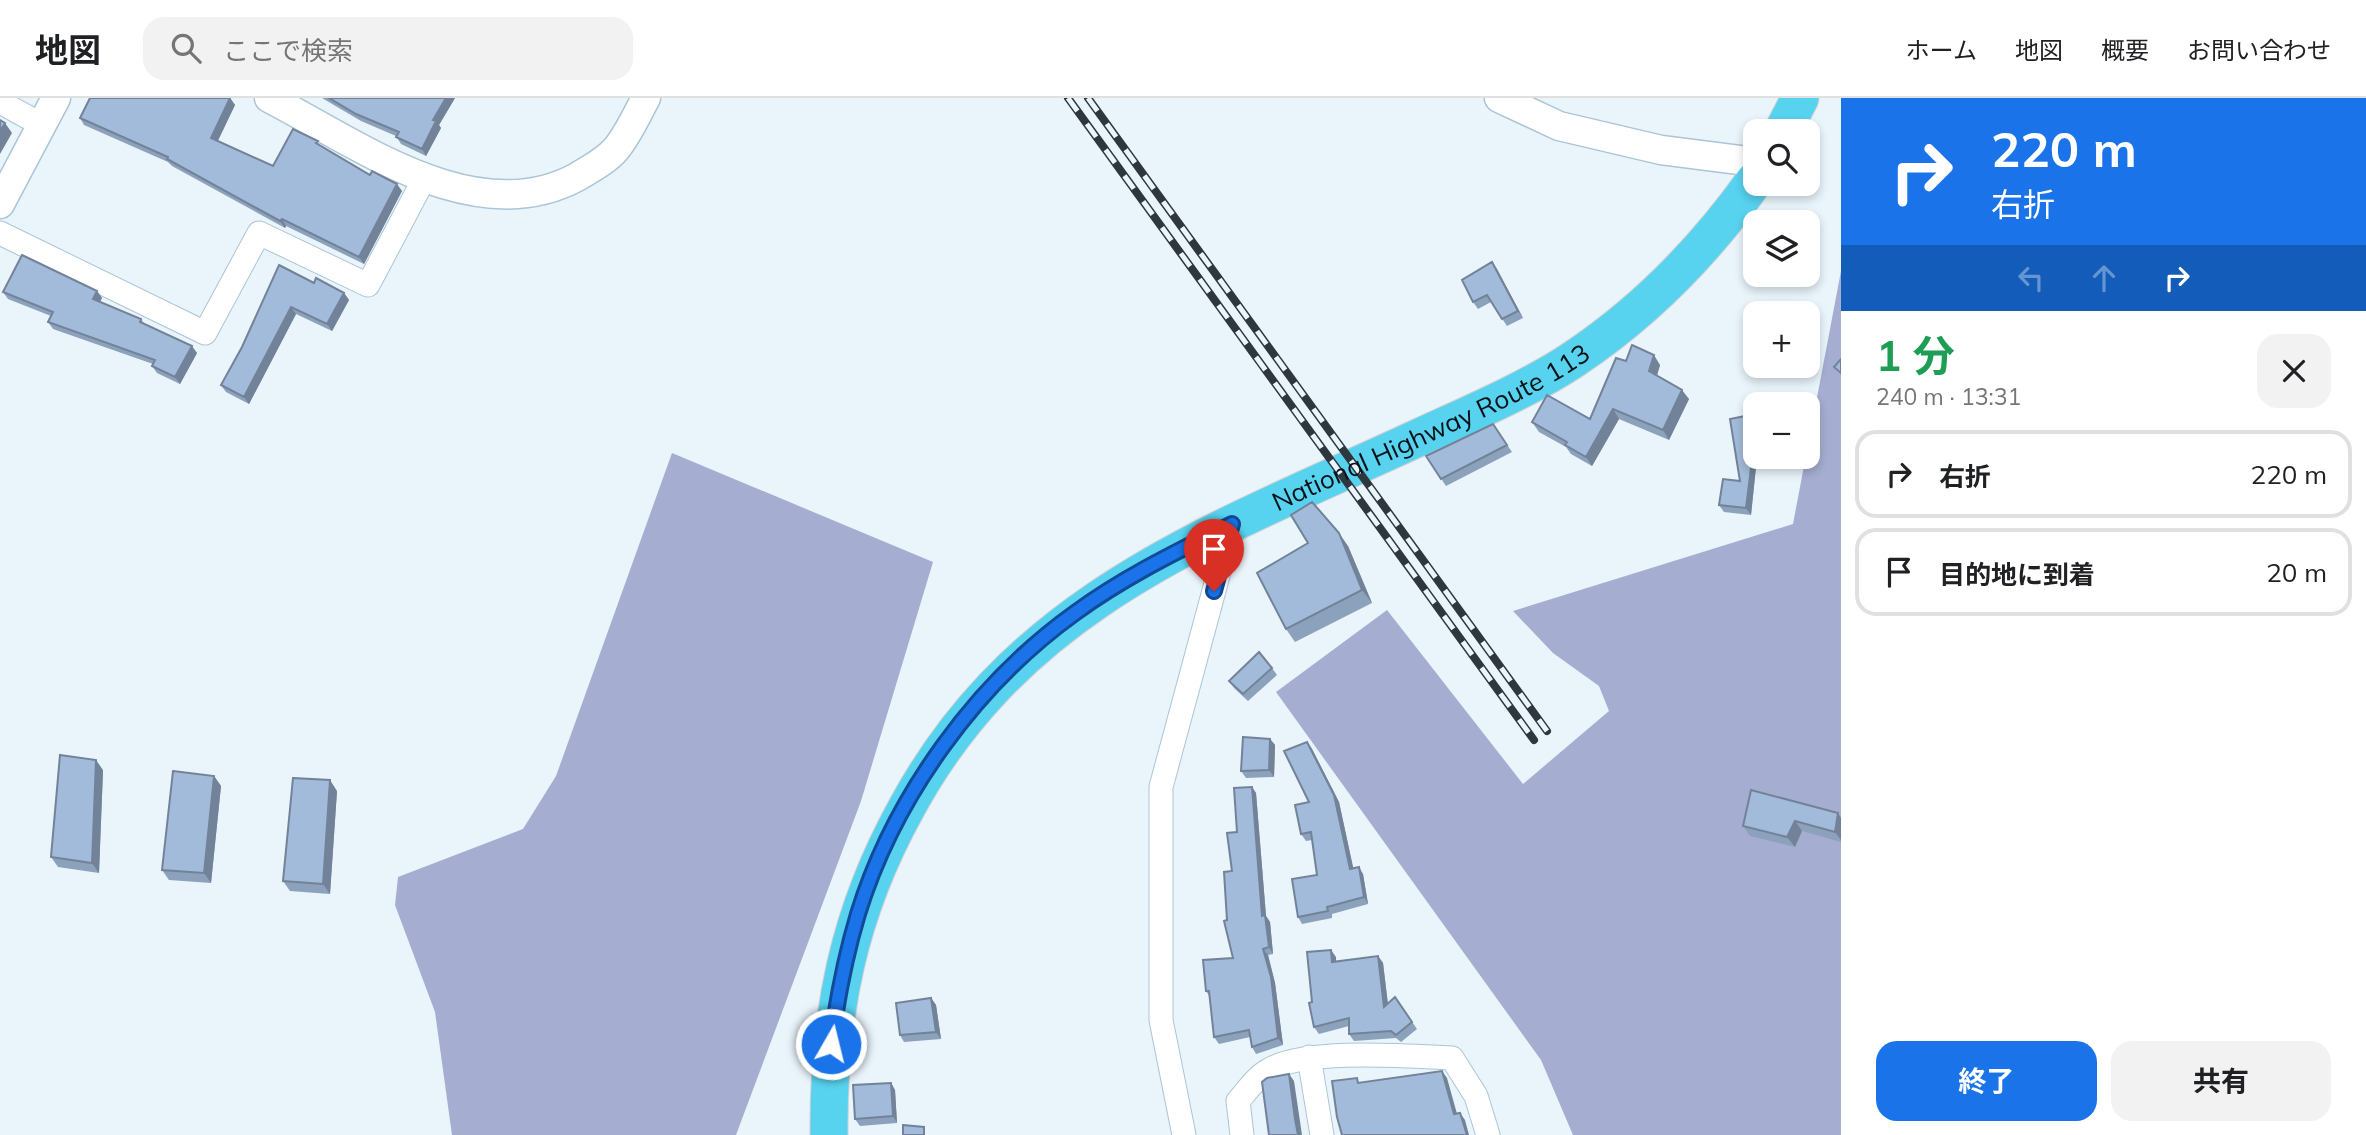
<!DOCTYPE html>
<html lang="ja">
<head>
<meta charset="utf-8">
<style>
	:root { --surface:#fff; --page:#f2f2f2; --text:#202124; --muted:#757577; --line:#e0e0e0; --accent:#1a73e8 }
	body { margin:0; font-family:Mulish,"Noto Sans JP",sans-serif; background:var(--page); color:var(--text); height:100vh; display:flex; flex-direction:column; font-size:26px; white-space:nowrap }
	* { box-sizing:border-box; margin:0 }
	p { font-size:23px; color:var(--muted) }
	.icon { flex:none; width:38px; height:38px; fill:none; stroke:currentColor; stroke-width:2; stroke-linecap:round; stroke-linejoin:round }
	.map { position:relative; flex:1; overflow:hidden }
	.panel { display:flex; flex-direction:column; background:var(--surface); width:525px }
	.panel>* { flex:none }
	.hud { background:#1a73e8; color:#fff; overflow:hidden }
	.fabs { position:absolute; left:1743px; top:21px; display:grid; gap:14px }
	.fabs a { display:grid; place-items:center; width:77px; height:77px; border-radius:14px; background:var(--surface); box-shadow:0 4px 10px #0003; font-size:35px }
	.pin { position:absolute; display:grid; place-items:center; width:60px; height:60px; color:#fff; margin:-72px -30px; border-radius:50% 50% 50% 0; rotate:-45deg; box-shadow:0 0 7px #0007 }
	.pin .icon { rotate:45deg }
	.me { position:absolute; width:77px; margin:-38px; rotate:8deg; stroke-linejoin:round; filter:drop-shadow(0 0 5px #0008) }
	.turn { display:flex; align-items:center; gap:24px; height:147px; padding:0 35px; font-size:32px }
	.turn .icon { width:91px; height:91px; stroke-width:2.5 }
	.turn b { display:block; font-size:49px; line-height:60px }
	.lanes { display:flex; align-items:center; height:66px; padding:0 35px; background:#0003; justify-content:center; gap:35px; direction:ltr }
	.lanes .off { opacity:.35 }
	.round { display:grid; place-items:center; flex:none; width:74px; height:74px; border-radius:21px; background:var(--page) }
	.overview { display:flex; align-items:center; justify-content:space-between; height:119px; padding:0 35px }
	h1 { font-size:42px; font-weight:700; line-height:52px; color:#1e9e55 }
	.cta { display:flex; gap:14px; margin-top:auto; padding:14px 35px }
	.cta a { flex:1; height:80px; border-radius:21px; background:var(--accent); color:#fff; font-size:28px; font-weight:700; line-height:80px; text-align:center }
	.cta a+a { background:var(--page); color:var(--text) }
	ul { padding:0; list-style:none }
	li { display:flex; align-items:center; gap:21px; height:88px; margin:0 14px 10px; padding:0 21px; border:4px solid var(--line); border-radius:21px }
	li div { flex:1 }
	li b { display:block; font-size:26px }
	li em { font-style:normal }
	header { display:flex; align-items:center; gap:42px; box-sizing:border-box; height:98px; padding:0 35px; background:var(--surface); border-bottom:2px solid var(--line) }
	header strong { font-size:33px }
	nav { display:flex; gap:38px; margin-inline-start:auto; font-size:24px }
	.search { width:490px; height:63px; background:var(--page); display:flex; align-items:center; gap:18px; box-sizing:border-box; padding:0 24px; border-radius:21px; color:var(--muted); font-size:26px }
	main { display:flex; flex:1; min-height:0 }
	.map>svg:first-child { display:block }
</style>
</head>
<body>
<header>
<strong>地図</strong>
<div class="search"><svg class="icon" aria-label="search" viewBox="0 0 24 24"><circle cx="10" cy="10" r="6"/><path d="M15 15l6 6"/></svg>ここで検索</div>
<nav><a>ホーム</a><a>地図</a><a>概要</a><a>お問い合わせ</a></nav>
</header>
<main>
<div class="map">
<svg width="1841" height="1037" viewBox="0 0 1841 1037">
	<rect width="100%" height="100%" fill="#e9f4fb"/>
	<path fill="#a5aed1" d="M1841,173v864h-268l-32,-75 -265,-368 111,-82 136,174 86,-73 -10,-25 -46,-33 -40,-42 280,-87z
		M672,355l261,109 -72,239 -125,334h-284l-17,-123 -40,-107 3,-28 125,-48 33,-53z"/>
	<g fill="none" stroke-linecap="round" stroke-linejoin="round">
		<g stroke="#abc5d6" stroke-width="25">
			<path id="minor" d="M0,4l42,23
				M0,135l205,100 54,-100 109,52 56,-106
				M1309,959l13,78
				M1184,1037l-23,-115v-233l71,-263
				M1242,1037l-4,-34c9,-10 19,-25 31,-31 35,-22 139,-14 183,-12l24,38 12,39"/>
		</g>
		<g stroke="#abc5d6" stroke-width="31">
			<path id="tertiary" d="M269,0c89,46 207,134 308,79 13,-8 29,-16 39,-28 12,-14 21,-35 30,-51
				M1499,0l60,28 102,24 94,12
				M0,106l56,-106"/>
		</g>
		<g stroke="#ced0d1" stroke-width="39">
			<g id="trunk">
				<path d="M1783,33l17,-33"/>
				<path id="s1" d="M829,1037c-1,-121 19,-222 78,-328 114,-210 311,-276 515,-371 48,-22 109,-48 152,-77 72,-48 131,-109 181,-179"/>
			</g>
		</g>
		<use href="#minor" stroke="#fff" stroke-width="23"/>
		<use href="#tertiary" stroke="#fff" stroke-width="28"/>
		<use href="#trunk" stroke="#57d3f0" stroke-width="37"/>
		<g stroke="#2e373d" stroke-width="8">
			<path id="rail" d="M1068,0l466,642
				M1088,0l459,633"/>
		</g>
		<use href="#rail" stroke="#e9f4fb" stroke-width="5" stroke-dasharray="16" stroke-linecap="butt"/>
	</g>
	<path fill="#8ca1bb" d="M230,0l5,7 -18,36 56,25 49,-20 48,29 32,16 -38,73 -78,-38 -1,2 -113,-62 -4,-4 -84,-37 -4,-7z
		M322,0h133l-16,27 2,3 -15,28 -25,-12 -5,-8 -35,-15z
		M1492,164l31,56 -16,8 -16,-24 -13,7 -5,-7z
		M314,185l30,10 5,7 -17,31 -36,-17 -47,90 -23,-12 -5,-7 21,-38z
		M97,193l5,7 -2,4 41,17 4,6 52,28 -17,31 -23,-11 -5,-7 1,-2 -100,-35 -5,-7 3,-6 -43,-17 -5,-7z
		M1626,263l34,4 -3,11 32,23 -20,41 -50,-21 -27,47 -21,-12 -5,-7 -27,-15 -7,-10 58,-3z
		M1730,321l37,38 1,7 -12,3 -5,48 -27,-3 -5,-7 21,-24z
		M1493,326l19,28 -66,34 -20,-30z
		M1348,448l24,57 -77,39 -9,-13z
		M1272,570l5,7 -29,26 -14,-13 -5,-7z
		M1270,641l5,6 -1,32 -28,1 -5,-7z
		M1307,644l5,7 27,53 14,66 10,6 5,30 -36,10v4l-30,6 -4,-7 19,-42 -5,-35 -6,1 -5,-7 8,-32z
		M103,672l-4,103 -41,-6 -7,-10z
		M214,678l7,10 -10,97 -42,-3 -7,-10z
		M1252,689l4,6 10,123 4,6 3,32 -5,1 7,28 8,62 -27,9 -4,-7 -2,-10 -31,7 -5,-7 -4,-40 -4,-6 27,-33 -6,-38 10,-88z
		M337,693l-7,103 -40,-3 -7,-10z
		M1838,715l3,5v24l-39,-11 -7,16 -45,-11 -7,-10z
		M1378,858l5,7 5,41 7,-7 22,32 -16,13 -5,-4 -42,3 -5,-7v-8l-30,8 -5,-7 -2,-25 24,-45v4z
		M931,900l5,7 5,34 -37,3 -4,-7z
		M891,985l4,7 2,33 -37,3 -5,-7z"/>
	<path fill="#728399" d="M230,0l5,7 -19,40 -5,-7z
		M446,0h9l-16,27 2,3 -15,28 -4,-7 11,-29z
		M5,25l7,10 -12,21v-23z
		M397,86l5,7 -38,73 -5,-7z
		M282,121l4,7 -1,2 -5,-7z
		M1492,164l5,7 26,49 -5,-7z
		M97,193l5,7 -4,7 -5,-6z
		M344,195l5,7 -17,31 -5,-7z
		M291,209l5,7 -47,90 -5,-7z
		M192,248l5,7 -17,31 -5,-7z
		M1654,257l6,10 -5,16 -6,-10z
		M1682,292l7,9 -20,41 -6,-10z
		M1613,311l6,10 -27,47 -6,-9z
		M1763,359h4l1,7z
		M1752,362l4,7 -5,48 -5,-7z
		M1339,435l9,13 24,57 -10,-13z
		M1270,641l5,6 -1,32 -5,-7z
		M1307,644l5,7 27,53 16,74 -5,-7z
		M96,662l7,10 -4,103 -7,-10z
		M214,678l7,10 -10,97 -7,-10z
		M330,682l7,11 -7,103 -7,-10z
		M1252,689l4,6 10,123 4,6 3,32 -4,-7 -7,-31z
		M1838,715l3,5v22l-6,-8z
		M1795,723l7,10 -7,16 -8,-10z
		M1359,769l4,7 5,30 -4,-7z
		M1263,851l5,6 7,28 8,62 -5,-7z
		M1331,852l5,7v12l-4,-7z
		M1378,858l5,7 6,51 -5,-7z
		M931,900l5,7 5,34 -5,-7z
		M1442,973l5,7 12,43 -5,-7z
		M1289,976l5,7 8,54h-4l-3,-16z
		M891,985l4,7 2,33 -4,-7z
		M1460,1015l5,7 4,15h-2z"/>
	<path fill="#a3bbda" stroke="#728399" stroke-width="2" d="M90,0h140l-19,40 62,28 20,-37 25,12 -2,2 54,32 2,-4 25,13 -38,73 -77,-38 -2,2 -113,-62 1,-2 -88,-39z
		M329,0h117l-13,22 3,1 -14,28 -26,-12 3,-5 -43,-18z
		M0,22l5,3 -5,8z
		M22,157l75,36 -4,8 48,20 -1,3 52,24 -17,31 -23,-11 3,-6 -107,-38 5,-10 -50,-20z
		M1492,164l26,49 -16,8 -15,-24 -14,7 -11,-22z
		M279,167l35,18 2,-5 28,15 -17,31 -36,-17 -47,90 -23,-12 21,-38z
		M1632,247l22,10 -5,16 33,19 -19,40 -50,-21 -27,48 -21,-12 2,-3 -35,-20 15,-27 43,24 26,-61 10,3z
		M1841,261v14l-7,-6z
		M1755,316v43h8l-11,3 -6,48 -27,-3 4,-26 17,2 -10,-62z
		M1493,326l14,21 -66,34 -15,-23z
		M1312,404l27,31 23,57 -76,39 -29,-56 51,-30 -17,-28z
		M1259,554l13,16 -29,26 -14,-13z
		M1243,639l27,2 -1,31 -28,1z
		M1307,644l27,53 16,74 9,-2 5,30 -37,10 1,4 -30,6 -6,-38 25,-4 -6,-43 -10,2 -6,-29 14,-3 -25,-51z
		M60,657l36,5 -4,103 -41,-6z
		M173,673l41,5 -10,97 -42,-3z
		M293,680l37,2 -7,104 -40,-3z
		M1252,689l10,129 3,-1 4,32 -6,2 8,28 7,61 -26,9 -3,-17 -35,7 -5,-46h-3l-3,-31 30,-2 -9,-37 3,-1 -3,-48 8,-1 -5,-38 10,-1 -3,-44z
		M1751,692l87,23 -3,19 -40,-11 -8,16 -44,-11z
		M1331,852l1,12 46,-6 6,51 11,-10 17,25 -16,13 -5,-4 -42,3v-16l-35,9 -5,-24 3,-1 -5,-50z
		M931,900l5,34 -36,3 -4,-32z
		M1442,973l12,43 6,-1 7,22h-125l-5,-18 -5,-36 25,-3 1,5z
		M1289,976l6,45 3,16h-29l-7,-53 5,-4z
		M891,985l2,33 -38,3 -2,-34z
		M903,1027l21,2v8h-21z"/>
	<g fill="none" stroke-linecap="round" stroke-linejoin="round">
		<g stroke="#114b97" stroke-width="18">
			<path id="route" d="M831,946c6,-44 14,-87 27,-130 36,-117 118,-230 217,-301 49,-36 103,-62 157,-89l-18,67"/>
		</g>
		<use href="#route" stroke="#1a73e8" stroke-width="12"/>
	</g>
	<g text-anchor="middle" stroke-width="6" stroke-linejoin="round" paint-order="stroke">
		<g font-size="26" fill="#091218" stroke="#e9f4fb">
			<text dy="9" stroke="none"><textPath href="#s1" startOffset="1001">National Highway Route 113</textPath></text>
		</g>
	</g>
</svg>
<div class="fabs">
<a><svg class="icon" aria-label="search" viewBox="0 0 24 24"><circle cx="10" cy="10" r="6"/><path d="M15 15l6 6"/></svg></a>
<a><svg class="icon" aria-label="layers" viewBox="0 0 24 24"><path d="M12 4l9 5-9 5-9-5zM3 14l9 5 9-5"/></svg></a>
<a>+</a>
<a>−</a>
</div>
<div class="pin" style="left:1214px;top:493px;background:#d93025"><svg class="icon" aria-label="arrive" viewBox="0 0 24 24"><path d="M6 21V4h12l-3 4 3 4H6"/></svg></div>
<svg class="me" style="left:831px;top:946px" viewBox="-20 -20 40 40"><circle r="17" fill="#1a73e8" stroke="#fff" stroke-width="3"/><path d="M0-11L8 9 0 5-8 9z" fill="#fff"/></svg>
</div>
<section class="panel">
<div class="hud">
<div class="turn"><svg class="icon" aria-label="right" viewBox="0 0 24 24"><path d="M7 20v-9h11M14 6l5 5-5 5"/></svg><div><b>220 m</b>右折</div></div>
<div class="lanes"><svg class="icon off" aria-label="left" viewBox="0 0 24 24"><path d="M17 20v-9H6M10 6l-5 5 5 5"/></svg><svg class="icon off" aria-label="ahead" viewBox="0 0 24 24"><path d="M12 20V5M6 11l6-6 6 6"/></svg><svg class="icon" aria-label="right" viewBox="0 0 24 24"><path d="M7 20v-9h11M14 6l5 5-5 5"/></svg></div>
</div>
<div class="overview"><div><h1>1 分</h1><p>240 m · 13:31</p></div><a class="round"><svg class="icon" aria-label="close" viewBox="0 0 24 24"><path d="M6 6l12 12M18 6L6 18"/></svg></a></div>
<ul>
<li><svg class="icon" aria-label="right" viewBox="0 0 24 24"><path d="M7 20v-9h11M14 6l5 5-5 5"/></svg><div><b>右折</b></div><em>220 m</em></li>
<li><svg class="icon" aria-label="arrive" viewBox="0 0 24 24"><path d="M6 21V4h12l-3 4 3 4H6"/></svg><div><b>目的地に到着</b></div><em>20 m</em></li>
</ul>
<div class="cta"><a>終了</a><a>共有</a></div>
</section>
</main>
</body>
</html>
